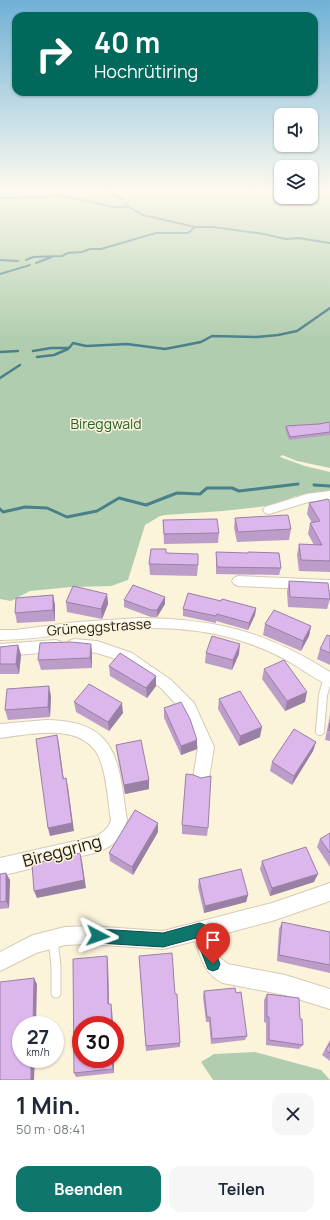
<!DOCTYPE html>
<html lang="de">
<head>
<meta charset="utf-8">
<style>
	:root { --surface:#fff; --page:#f6f6f7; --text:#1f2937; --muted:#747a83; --accent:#0f766e }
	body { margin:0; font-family:Manrope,sans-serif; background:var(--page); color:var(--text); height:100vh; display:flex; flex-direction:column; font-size:15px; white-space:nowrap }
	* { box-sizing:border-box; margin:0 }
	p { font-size:13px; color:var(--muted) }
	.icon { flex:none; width:22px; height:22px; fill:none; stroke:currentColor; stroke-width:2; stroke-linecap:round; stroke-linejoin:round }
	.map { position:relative; height:1080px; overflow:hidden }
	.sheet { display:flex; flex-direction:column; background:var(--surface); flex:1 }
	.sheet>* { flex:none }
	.hud { position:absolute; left:12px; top:12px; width:306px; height:84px; border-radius:12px; box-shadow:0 1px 3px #0004; background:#00695c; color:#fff; overflow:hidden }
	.fabs { position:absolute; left:274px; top:108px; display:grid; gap:8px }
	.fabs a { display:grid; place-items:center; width:44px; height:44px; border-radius:8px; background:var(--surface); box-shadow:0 1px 3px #0004; font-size:20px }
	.speed { position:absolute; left:12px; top:1016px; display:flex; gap:8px; font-size:20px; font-weight:700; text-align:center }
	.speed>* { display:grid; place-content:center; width:52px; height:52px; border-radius:50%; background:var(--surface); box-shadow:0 1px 3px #0004; line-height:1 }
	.speed small { font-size:10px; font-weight:400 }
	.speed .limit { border:6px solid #d22; background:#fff; color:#111 }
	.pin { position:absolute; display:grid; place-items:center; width:34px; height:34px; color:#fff; margin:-41px -17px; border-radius:50% 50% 50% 0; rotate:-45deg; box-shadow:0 0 4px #0007 }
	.pin .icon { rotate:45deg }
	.me { position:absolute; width:44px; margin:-22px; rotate:94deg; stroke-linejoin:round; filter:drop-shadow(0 0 3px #0008) }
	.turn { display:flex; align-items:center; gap:14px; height:84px; padding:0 16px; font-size:18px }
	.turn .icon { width:52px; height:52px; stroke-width:2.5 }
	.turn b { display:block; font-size:28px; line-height:34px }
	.round { display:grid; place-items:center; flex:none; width:42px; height:42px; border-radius:12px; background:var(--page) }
	.summary { display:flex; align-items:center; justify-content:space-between; height:68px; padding:0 16px }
	h1 { font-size:24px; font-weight:700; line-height:30px }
	.button { display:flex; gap:8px; margin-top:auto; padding:8px 16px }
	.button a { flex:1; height:46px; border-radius:12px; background:var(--accent); color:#fff; font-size:16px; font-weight:700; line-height:46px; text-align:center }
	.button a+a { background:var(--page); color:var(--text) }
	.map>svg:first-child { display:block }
</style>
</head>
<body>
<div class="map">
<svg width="330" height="1080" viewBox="0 0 330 1080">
	<rect width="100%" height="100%" fill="#fcf3db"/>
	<path fill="#b0cdaf" d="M0,190h281v7h30v-7h19v278l-33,-7 -15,-6 -2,2 25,9 25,6v21l-34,3 -20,8 -17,3 -36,4 -58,4 -5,1 -15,9 -17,55 -17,6 -40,1 -41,4 -19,10 -11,-2z
		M255,1052l66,18 9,10h-117l-12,-18 13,-8z"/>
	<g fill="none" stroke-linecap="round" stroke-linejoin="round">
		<path stroke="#4a8089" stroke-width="2" d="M105,190l19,10
			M0,198l65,-2 48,11h15
			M126,204c4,5 11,7 17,11l52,12
			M0,260l18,1
			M26,260l7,-3 29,-1 6,-3 14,-1 8,-3h11l55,-16h32l7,-6h18l51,7 22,5 12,-1 32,5
			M36,263l16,-6
			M0,274l30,-9"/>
		<path stroke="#4a8089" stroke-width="2.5" d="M33,351l18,-3h18l4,-5 13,3 41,-2 38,5 36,-7 11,-6 45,1 21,-2 19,-4 33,-23
			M0,352l18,-1
			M37,357l17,-2 14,-6
			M0,378l20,-13"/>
		<path stroke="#4a8089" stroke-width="3" d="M314,485l16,1
			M0,509l3,3 22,-5 22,1 20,9 30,-6 22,-13 27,7 31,-12 23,1 7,-6h25l7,3 59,-7"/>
		<g stroke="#d3cbb3" stroke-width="10">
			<path id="lane-far1" d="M320,731l3,-36 5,-17"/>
		</g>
		<g stroke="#d3cbb3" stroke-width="11">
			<path id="lane" d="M53,940l3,26v27"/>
		</g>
		<g stroke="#d3cbb3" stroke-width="2">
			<path id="street" d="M330,491v8l-22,3 -39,12 -4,-1 -2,-3 2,-3 42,-13z
				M238,576l92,4v10l-92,-4 -4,-2 -2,-3 2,-3z
				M140,618c76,1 125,13 190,54v13c-13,-4 -25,-14 -37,-21 -18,-11 -38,-19 -58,-25 -51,-15 -108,-12 -160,-6 -25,3 -50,7 -75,7v-10h15l62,-8z
				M74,639l23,2 35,12 39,27 23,23 20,44 -5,31 -2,5 -6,3 -6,-3 -2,-5 5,-31 -15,-35 -22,-24 -39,-27 -25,-8 -28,-4 -2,-4 2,-4z
				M56,640l5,2 2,4 -2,4 -5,2 -56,4v-12z
				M46,720c73,1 72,41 81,100 -4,17 -13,26 -29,32l-98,24v-18l97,-22c6,-4 12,-8 14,-16 -3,-19 -4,-40 -10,-58 -14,-41 -68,-28 -101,-24v-14z
				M330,883v18l-58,20 -60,16 8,21 8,6 57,11 45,14v20l-45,-14 -62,-12c-18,-8 -22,-25 -28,-42l-32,8 -75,-5 -23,1 -29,8 -36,18v-19l33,-17 32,-8 23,-1 75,5 109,-28z"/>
		</g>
		<use href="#lane-far1" stroke="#fff" stroke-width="8"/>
		<use href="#lane" stroke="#fff" stroke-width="9"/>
		<use href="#street" fill="#fff" fill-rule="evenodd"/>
	</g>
	<path fill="#bc9dca" d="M330,422v13l-41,5 -4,-11 1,-3 33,-2z
		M309,503h21v69l-31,-1 -2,-16 2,-11 15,1 -6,-11 2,-11h2l-5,-9z
		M235,518l56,11 -2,11 -52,2 -3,-14z
		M163,520l56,13 -1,10 -54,1z
		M216,552l65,16 -2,7 -63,-1z
		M149,564l49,1 -1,11 -47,-1z
		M289,581l41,18 -3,10 -39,-2 -1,-15z
		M107,594l1,10 -6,15 -35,-7 -1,-10z
		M53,595l2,10v16l-38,2 -2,-10z
		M124,600l41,4 -8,13h-6l-27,-10z
		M221,601l35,7 -1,7 -7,15 -32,-9v2l-33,-7v-7z
		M265,624l46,2 -2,10 -8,15 -38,-16z
		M330,636v29l-13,-6 3,-10z
		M91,644l1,10v14l-51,2 -3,-10z
		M18,645l3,10 -2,19h-19v-27z
		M206,653l33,1 -7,16 -27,-7z
		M109,666l47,10v10l-9,12 -37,-22z
		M264,669l41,33 -20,9 -23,-32z
		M51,696l-1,21 -42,3 -3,-10z
		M219,699l41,38 -21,9 -21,-37z
		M74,702l49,11 -14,18 -33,-19z
		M164,708l33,41 -16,6 -17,-37z
		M330,715v26l-5,-1z
		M316,742l-3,9 -21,34 -22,-14 2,-9z
		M116,745l33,35v9l-24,5 -8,-40z
		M182,825l26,3 -1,8 -25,-2z
		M158,832l-25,43 -23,-14 -1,-8z
		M330,833v34l-13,-20 3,-8z
		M262,861l52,21 -44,14 -10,-27z
		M0,874l10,6 -1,28 -9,1z
		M199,879l49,16 -2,7 -42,11 -6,-26z
		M282,922l48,10v41l-53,-12 2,-32z
		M107,956l1,7 1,41 3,6 2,63 -38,4 -2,-4z
		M139,956l36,38 5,49v4l-34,4z
		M204,991l32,2 11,43 -2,4 -34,4 -2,-22h-3l-3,-25z
		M267,994l33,25 3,26 -4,4 -33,-4v-22l-2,-1v-22z
		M330,1040v21l-8,-6z"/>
	<path fill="#9980a4" d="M107,594l1,10 -6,15 -1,-10z
		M53,595l2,10v16l-2,-11z
		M165,597v7l-8,13v-7z
		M256,608l-1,7 -7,15 1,-7z
		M311,626l-2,10 -8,15 2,-10z
		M91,644l1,10v14l-2,-10z
		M240,644l-1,10 -7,16 1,-10z
		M18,645l3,10 -2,19 -3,-10z
		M156,676v10l-9,12 -1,-10z
		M49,686l2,10 -1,21 -2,-10z
		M307,692l-2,10 -20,9 2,-10z
		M122,703l1,10 -14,18 -1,-9z
		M262,727l-2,10 -21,9 1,-10z
		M57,735l2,9 6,44 -2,-9z
		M197,740v9l-16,6v-9z
		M316,742l-3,9 -21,34 2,-9z
		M66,778l2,9 6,44 -24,5 -2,-8z
		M149,780v9l-24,5 -1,-9z
		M158,823v9l-25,43 -1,-8z
		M80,853l2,8 4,27 -49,10 -3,-7z
		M6,873l4,7 -1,28 -3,-7z
		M318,874l-4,8 -44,14 2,-8z
		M248,895l-2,7 -42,11 1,-7z
		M107,956l1,7 1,47 -1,-6z
		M34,978l3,6 -1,41h-3z
		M111,1004l1,6 1,15h-1z
		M31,1059h4l-1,21h-3z
		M112,1059h2v14l-1,-4z"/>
	<path fill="#dbb7eb" stroke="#9980a4" d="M330,422v10l-40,5 -4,-11 33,-2z
		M328,499l2,4v58l-29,-1 -2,-16 23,1 -12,-22 10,-2 -11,-18z
		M288,515l3,14 -53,3 -3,-14z
		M217,519l2,14 -55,1 -1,-14z
		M151,549h15v4l32,1v11l-49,-1z
		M216,552l32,1v-1l31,1 2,15 -64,-1z
		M289,581l39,2 2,16 -40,-2z
		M133,585l32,12 -8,13h-6l-27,-10z
		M73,586l34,8 -6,15 -35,-7z
		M188,593l33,8 1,-2 34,9 -7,15 -32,-9 -1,2 -33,-7z
		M53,595v15l-38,3 1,-15z
		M274,610l37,16 -8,15 -38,-17z
		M327,635l3,1v17l-10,-4z
		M212,636l28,8 -7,16 -27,-7z
		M71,642l20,2 -1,14 -52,2 2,-17z
		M18,645l-2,19h-16v-17z
		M120,653l36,23 -10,12 -37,-22z
		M284,660l23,32 -20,9 -23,-32z
		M89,684l33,19 -14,19 -34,-20z
		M49,686l-1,21 -43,3 2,-21z
		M240,691l22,36 -22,9 -21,-37z
		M181,702l9,17 7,21 -16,6 -17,-38z
		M330,723v8l-1,-1z
		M294,729l22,13 -22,34 -22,-14z
		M57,735l6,44 3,-1 6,45 -24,5 -12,-89z
		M141,740l8,40 -25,5 -8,-40z
		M186,774l8,1 7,3 10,-2 -3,52 -26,-3z
		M135,810l23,13 -26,44 -23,-14z
		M330,833v20l-10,-14z
		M306,847l12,27 -46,14 -10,-27z
		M80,853l4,27 -50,11 -2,-27z
		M241,869l7,26 -43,11 -6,-27z
		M6,873v28l-6,1v-28z
		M282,922l48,10v33l-51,-10z
		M172,953l3,41h2l3,49 -34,3 -7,-90z
		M107,956l1,48h3l1,21h-31v34h31l1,10 -39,4 -1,-114z
		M34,978l-1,47h-12v34h10v21h-31v-98z
		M235,988l1,5 5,-1 6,44 -35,3 -2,-22h-3l-3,-26z
		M267,994l32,4 1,21h2l1,26 -34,-5v-23h-2z
		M330,1043v10l-4,-3z"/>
	<linearGradient id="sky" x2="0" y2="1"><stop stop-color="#70b1d6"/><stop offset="0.56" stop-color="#fefaef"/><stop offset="1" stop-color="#fefaef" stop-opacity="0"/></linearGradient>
	<rect width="330" height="341" fill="url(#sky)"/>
	<path fill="#0f766e" stroke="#0a4d48" d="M200,923l5,2 15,39 -2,5 -5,2 -5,-2 -12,-31 -33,9 -65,-4 -5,-2 -2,-5 2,-5 5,-2 65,4z"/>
	<g text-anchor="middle" stroke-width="3" stroke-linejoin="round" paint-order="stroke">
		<g font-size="14" fill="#256328" stroke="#fcf3db">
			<text x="106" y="429">Bireggwald</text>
		</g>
		<g font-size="14" fill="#1e1b12" stroke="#fcf3db">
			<text transform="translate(99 627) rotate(-4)" y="5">Grüneggstrasse</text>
		</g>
		<g font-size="17" fill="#1e1b12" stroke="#fcf3db">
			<text transform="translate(62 851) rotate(-15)" y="6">Bireggring</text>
		</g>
	</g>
</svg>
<div class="fabs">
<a><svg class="icon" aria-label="sound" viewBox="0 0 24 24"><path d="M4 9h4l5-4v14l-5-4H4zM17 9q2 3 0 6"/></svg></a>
<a><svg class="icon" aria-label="layers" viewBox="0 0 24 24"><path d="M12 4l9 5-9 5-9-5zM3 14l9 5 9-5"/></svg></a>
</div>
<div class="speed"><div>27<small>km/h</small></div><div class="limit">30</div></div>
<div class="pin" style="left:213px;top:964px;background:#d93025"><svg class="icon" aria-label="arrive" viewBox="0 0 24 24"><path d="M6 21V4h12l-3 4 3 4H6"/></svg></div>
<svg class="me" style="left:98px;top:936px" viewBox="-20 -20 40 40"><path d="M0-17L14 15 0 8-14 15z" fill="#0f766e" stroke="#fff" stroke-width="4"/></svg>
<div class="hud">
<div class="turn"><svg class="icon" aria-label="right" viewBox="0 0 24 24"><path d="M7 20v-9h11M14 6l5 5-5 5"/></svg><div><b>40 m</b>Hochrütiring</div></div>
</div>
</div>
<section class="sheet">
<div class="summary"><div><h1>1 Min.</h1><p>50 m · 08:41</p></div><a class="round"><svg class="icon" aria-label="close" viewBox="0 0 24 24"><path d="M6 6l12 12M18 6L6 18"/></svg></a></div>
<div class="button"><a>Beenden</a><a>Teilen</a></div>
</section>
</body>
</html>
